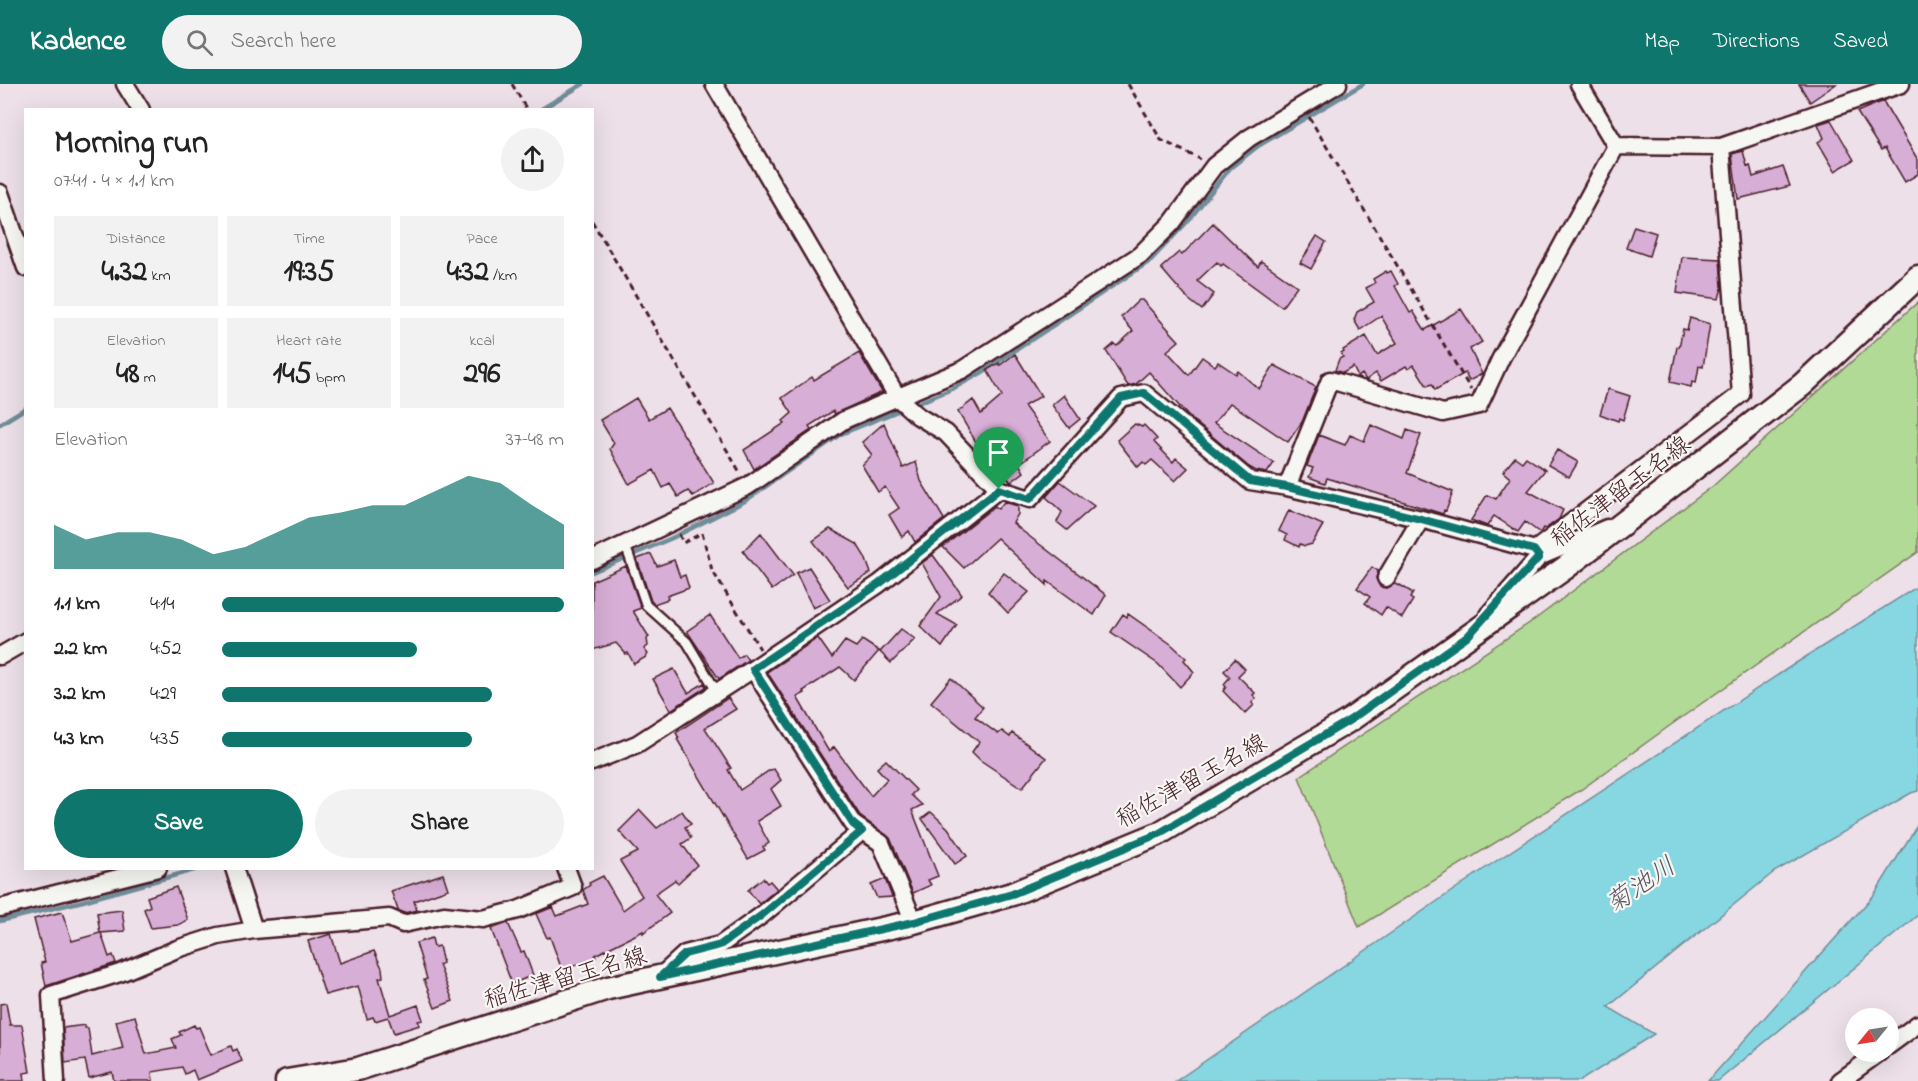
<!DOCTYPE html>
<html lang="en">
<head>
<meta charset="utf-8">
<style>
	:root { --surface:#fff; --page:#f2f2f2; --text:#222; --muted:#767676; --accent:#0f766e }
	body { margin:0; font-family:"Indie Flower","Klee One",sans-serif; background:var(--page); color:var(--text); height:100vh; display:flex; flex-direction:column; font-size:22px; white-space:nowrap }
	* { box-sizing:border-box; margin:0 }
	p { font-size:20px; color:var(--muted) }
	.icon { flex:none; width:33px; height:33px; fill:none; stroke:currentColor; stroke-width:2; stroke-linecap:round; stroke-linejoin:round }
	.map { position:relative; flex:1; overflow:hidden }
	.sheet { position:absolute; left:24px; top:24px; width:570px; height:762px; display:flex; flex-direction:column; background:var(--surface); border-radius:0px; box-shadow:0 6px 24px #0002 }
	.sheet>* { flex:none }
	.needle { width:39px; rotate:240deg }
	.buttons { position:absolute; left:1845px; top:924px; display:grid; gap:12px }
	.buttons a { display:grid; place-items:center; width:54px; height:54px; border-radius:50%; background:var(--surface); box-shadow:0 6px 24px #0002; font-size:30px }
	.pin { position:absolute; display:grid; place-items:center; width:51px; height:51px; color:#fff; margin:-62px -26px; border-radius:50% 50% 50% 0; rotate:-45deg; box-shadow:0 0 6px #0007 }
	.pin .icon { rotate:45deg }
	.round { display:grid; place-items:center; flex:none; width:63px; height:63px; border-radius:32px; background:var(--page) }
	.summary { display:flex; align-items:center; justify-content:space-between; height:102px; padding:0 30px }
	h1 { font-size:33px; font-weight:700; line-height:45px }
	.metrics { display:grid; grid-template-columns:repeat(3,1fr); gap:9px; height:102px; padding:6px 30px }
	.metrics div { display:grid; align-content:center; border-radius:0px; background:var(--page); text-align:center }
	.metrics b { font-size:30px; font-weight:700 }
	.metrics small { font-size:16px; font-weight:400 }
	.metrics p { font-size:16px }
	.chart { height:168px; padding:12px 30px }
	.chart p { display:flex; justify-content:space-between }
	.chart svg { width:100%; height:108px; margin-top:6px; fill:var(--accent); opacity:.7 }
	.cta { display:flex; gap:12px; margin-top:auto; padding:12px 30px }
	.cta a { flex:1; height:69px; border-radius:36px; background:var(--accent); color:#fff; font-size:24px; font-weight:700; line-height:69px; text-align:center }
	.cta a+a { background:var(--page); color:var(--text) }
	ul { padding:0 30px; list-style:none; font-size:20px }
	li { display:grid; grid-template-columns:96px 72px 1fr; align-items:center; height:45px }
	li i { height:15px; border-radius:8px; background:var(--accent) }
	header { display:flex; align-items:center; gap:36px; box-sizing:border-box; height:84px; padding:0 30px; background:var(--accent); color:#fff }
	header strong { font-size:28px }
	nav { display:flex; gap:33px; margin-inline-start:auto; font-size:21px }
	.search { width:420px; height:54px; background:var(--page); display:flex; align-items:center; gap:15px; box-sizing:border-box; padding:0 21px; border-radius:33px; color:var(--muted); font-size:22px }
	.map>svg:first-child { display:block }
	.green { fill:#b2da97; stroke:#7e7c61; stroke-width:1.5 }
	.water { fill:#87d7e2; stroke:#6f8d99; stroke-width:1.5 }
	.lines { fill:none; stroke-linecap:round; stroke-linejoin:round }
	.stream { stroke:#6f8d99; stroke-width:4.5 }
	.building { fill:#d7aed5; stroke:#4a1f2b; stroke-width:1.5 }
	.service-casing { stroke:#4a1f2b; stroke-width:13 }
	.minor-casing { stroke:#4a1f2b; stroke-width:21 }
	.secondary-casing { stroke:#4a1f2b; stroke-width:27 }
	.path { stroke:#4a1f2b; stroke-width:3; stroke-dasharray:6 4.5; stroke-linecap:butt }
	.service { stroke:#f6f6f2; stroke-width:8 }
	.minor { stroke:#f6f6f2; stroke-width:16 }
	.secondary { stroke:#f6f6f2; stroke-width:22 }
	.route-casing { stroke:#fff; stroke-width:12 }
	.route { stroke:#0f766e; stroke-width:8 }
	.labels { text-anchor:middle; stroke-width:4.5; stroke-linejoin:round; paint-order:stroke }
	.street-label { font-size:24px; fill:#4a1f2b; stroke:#f6f6f2 }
	.water-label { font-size:26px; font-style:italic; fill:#5c5662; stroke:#f6f6f2 }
</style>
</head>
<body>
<header>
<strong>Kadence</strong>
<div class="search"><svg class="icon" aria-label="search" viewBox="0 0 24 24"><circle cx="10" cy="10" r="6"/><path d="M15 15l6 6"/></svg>Search here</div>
<nav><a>Map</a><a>Directions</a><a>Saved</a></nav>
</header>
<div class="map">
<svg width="1918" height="997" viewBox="0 0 1918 997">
	<rect width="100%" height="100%" fill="#ede0e9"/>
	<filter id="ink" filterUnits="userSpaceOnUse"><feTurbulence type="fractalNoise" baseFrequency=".0167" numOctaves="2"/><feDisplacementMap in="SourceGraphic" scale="12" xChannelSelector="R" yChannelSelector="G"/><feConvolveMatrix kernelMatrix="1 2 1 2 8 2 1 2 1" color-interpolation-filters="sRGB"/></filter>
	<g filter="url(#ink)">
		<path class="green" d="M1918 218V468L1668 643 1582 705 1359 843 1299 693 1534 536 1713 402Z"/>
		<path class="water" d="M1918 502V707L1911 709 1774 788 1608 923 1654 950 1580 997H1176L1487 783 1796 579Z
			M1918 740V831L1718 997H1708L1874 811Z"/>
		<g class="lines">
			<path class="stream" d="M540 26 583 0
				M913 321 952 305 981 289 1150 177 1187 138 1230 84 1258 62 1363 0
				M0 340 26 324
				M592 488 672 454 745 417 841 350 905 324
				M0 837 83 817 201 784"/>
		</g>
		<path class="building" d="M1799 0H1836L1810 18Z
			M1883 17 1918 76V90L1905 98 1885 64 1881 66 1857 28Z
			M1831 36 1854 76 1835 87 1818 58 1824 54 1818 40Z
			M1743 67 1747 82 1750 81 1753 93 1783 83 1790 102 1738 115 1732 70Z
			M1213 139 1258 183 1261 177 1297 202 1282 223 1223 180 1221 182 1217 178 1197 197 1214 210 1202 226 1188 215 1172 197 1161 184 1179 168 1182 171Z
			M1634 142 1656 149 1649 172 1626 164Z
			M1317 152 1326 158 1311 185 1300 179Z
			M1682 173 1720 175 1722 203 1719 215 1677 209Z
			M1386 187 1387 189 1391 187 1398 200 1395 202 1410 229 1413 227 1425 246 1461 225 1482 258 1470 265 1482 290 1469 297 1465 289 1435 306 1432 300 1427 302 1414 281 1408 285 1406 282 1381 297 1376 289 1366 296 1362 290 1358 293 1353 283 1343 289 1335 286 1339 275 1343 273 1341 269 1344 268 1343 266 1366 252 1377 271 1397 259 1381 232 1360 246 1354 236 1357 228 1374 218 1366 204 1375 199 1373 195Z
			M1139 216H1142L1179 257 1167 267 1189 291 1202 273 1215 282 1218 278 1236 290 1238 287 1259 305 1274 281 1316 303 1302 338 1288 358 1230 319 1214 339 1274 379 1267 389 1256 387 1249 383 1188 332 1149 288 1136 300 1128 302 1106 267 1114 260 1117 262 1133 247 1121 233Z
			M1690 234 1710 240 1703 283 1699 282 1696 299 1692 298 1691 303 1670 298 1677 263H1679L1683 245 1687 246Z
			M859 269 882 308 835 330 833 327 809 342 811 346 754 385 744 366 785 339 783 337 792 329 782 314 812 293 814 296Z
			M1015 270 1041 312 1024 322 1050 357 1019 380 1024 388 1011 398 986 368 983 370 958 328 973 316 981 330 1002 312 987 286 999 279 1000 281Z
			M1608 305 1630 312 1623 336 1619 334 1618 337 1600 330Z
			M1064 311 1080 335 1069 344 1052 321Z
			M636 314 649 335 667 324 714 399 693 412 688 407 678 413 670 400 663 404 654 386 629 400 610 365 614 359 600 336Z
			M884 339 903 384 916 378 921 397 944 435 915 458 909 447 902 453 889 431 899 424 885 403 878 408 862 381 872 371 862 358Z
			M1135 340 1142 343 1144 341 1157 355 1154 358 1173 378 1176 374 1188 384 1175 397 1152 376 1146 381 1143 378 1138 383 1117 356Z
			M1371 341 1404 355 1407 346 1421 351 1407 389 1453 408 1446 427 1444 426 1443 430 1327 394 1325 399 1309 393 1313 384 1307 382 1319 351 1345 361 1350 351 1364 357Z
			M1557 366 1578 378 1569 393 1548 381Z
			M1515 373 1522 378 1526 373 1545 386 1528 407 1563 426 1559 435 1545 445 1543 444 1540 449 1525 438 1518 448 1494 432 1487 442 1471 436 1487 411 1496 415 1510 394 1503 388Z
			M1060 397 1094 422 1067 446 1057 438 1062 428 1046 413Z
			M1004 418 1018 422V430L1013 439 1021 446 1106 511 1094 531 1047 497V501L997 454 964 484 943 463 995 422 998 425Z
			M1289 426 1323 441 1312 460 1305 462 1300 460 1299 463 1285 456 1287 451 1279 447Z
			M830 445 857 460 865 473 871 489 848 503 813 457Z
			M761 449 793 491 772 506 743 467Z
			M651 470 657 482 674 476 680 493 685 491 689 504 667 512 668 515 654 520 651 517 637 475Z
			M933 471 962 511 937 530 957 541 942 563 920 542 941 513 922 479Z
			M626 482 641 524 633 527 649 553 647 555 648 562 644 565 648 570 646 573 634 580 628 569 626 570 616 559 592 566V497Z
			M809 483 830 516 813 524 796 489Z
			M1372 483 1378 487 1376 494 1380 503 1386 504 1395 500 1399 502 1400 501 1413 509 1410 514 1413 516 1402 534 1386 523 1381 531 1365 519 1370 513 1357 504Z
			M1004 489 1029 508 1008 529 988 508Z
			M1123 530 1127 533 1128 530 1171 560 1186 574 1184 576 1194 588 1180 603 1158 580 1111 548Z
			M710 531 738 574 744 570 748 576 719 595 687 547Z
			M901 545 915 555 891 579 880 568Z
			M818 554 832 574 845 557 856 563 862 556 879 567 854 596 840 583 803 607 805 609 797 613 829 668 834 663 871 712 887 695 877 684 886 676 916 706 911 711 922 721 912 726 938 792 928 796 931 801 913 809 890 754 861 733 767 588Z
			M1235 575 1245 585 1238 592 1255 609 1253 611 1256 614 1252 619 1254 621 1245 630 1223 607 1226 603 1224 600 1230 593 1224 587Z
			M674 585 688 609 704 599 706 603 671 626 653 595Z
			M951 594 983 623 975 633 998 650 1002 647 1010 653 1012 649 1046 674 1022 704 980 676 972 668 979 658 931 618Z
			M728 614 736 625 705 644 731 684 728 686 740 706 770 686 774 685 781 696 771 705 781 722 757 737 769 759 763 763 765 766 748 775 677 655 679 654 676 649Z
			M640 726 657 744 682 727 691 740 685 743 691 754 682 760 697 781 678 799 675 796 655 810 670 829 643 849V847L595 871 596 874 562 886 550 853 547 854 536 830 553 823 557 832 588 820 583 806 590 801 589 799 603 792 623 826 642 812 620 777 638 768 619 747Z
			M931 728 948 744 967 772 955 780 922 735Z
			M443 790 448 805 414 817 417 826 404 829 398 826 391 807Z
			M763 794 767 799 770 797 777 805 759 820 748 806Z
			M885 795 892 813 877 814 871 801Z
			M176 803 188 836 178 841 151 844 144 825 150 822 147 813Z
			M122 826 125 847 101 849 109 873 113 871 116 879 46 902 41 879 45 878 34 835 62 828 72 857 100 849 97 829Z
			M508 839 521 868 524 867 533 891 512 900 491 845Z
			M331 850 340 879 374 867 382 884 383 893 379 894 390 931 418 921 423 936 418 937 420 941 394 949 388 933 375 937 373 933 367 935 358 902 325 911 308 857Z
			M432 854 434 863 439 862 443 879 439 881 453 917 435 924 424 896 427 895 416 859Z
			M6 919 10 941H22L30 988 24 989 25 997H0V920Z
			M135 932 146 970 176 964 172 955 181 951 179 948 194 941 196 944 199 943 211 971 231 962 233 967 237 965 242 977 197 996 193 986 185 990 182 983 152 988 153 997H114L112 988 89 994 85 976 65 979 63 944 85 941V944H88L92 972 123 964 116 937Z"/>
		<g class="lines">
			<g class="service-casing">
				<path id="service" d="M625 460 646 521 687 558 717 608"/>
			</g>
			<g class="minor-casing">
				<path id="minor" d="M125 0 141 26
					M714 0 898 314 918 332 946 349 999 405 1030 415 1121 314 1144 309 1250 397 1287 403 1421 435 1535 466 1539 473 1607 444
					M1579 0 1616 62
					M1616 62 1721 63 1901 0
					M0 109 26 184
					M1287 403 1330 296 1443 329 1479 321 1501 274 1616 62
					M1535 466 1741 310 1721 63
					M592 476 748 402 844 336 962 286 1140 171 1172 139 1214 82 1249 54 1338 0
					M1386 494 1421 435
					M1488 531 1539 473
					M0 572 26 557
					M753 585 853 740 881 759 914 838
					M592 678 637 660 753 585 879 500 999 405
					M234 784 254 846
					M0 824 158 784
					M661 892 685 870 720 861 762 831 862 747
					M1888 962 1918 940
					M56 997 51 911 120 889 177 865 218 852 254 846 389 834 403 840 444 831 483 835 518 826 573 803 566 784
					M1840 997 1880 968"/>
			</g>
			<g class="secondary-casing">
				<path id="secondary" d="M287 997 358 985 608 904 914 838 1012 810 1158 750 1350 636 1565 484 1802 301 1918 193"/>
			</g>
			<path class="path" d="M512 0 527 26
				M1128 0 1161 56 1200 75
				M1309 33 1471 306
				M592 137 741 390
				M679 450 683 459 702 449 712 486 760 565"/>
			<use href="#service" class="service"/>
			<use href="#minor" class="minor"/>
			<use href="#secondary" class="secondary"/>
		</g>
	</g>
	<g class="lines" filter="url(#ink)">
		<g class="route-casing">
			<path id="route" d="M1144 309 1250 397 1287 403 1421 435 1534 466 1539 473 1467 553 1350 636 1158 750 1012 810 914 838 660 893 685 870 720 861 762 831 862 747 853 740 753 585 879 500 999 405 1030 415 1121 314Z"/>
		</g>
		<use href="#route" class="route"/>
	</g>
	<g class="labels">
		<g class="street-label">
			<text transform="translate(1620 407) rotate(-37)" y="8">稲佐津留玉名線</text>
			<text transform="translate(1191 696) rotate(-29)" y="8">稲佐津留玉名線</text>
			<text transform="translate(565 893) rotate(-16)" y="8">稲佐津留玉名線</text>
		</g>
		<g class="water-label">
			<text transform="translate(1640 800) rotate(-34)" y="9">菊池川</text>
		</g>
	</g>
</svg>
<div class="buttons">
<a><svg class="needle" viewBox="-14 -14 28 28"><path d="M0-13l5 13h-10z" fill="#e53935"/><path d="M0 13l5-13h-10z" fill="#767676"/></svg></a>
</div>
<div class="pin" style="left:999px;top:405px;background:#1e9e55"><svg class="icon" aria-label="arrive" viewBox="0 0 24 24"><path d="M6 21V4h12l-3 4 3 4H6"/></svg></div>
<section class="sheet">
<div class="summary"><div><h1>Morning run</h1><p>07:41 · 4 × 1.1 km</p></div><a class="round"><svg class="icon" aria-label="share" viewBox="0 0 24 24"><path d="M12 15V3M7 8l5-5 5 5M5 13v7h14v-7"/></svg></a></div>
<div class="metrics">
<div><p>Distance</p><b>4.32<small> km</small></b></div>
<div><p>Time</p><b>19:35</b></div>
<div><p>Pace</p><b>4:32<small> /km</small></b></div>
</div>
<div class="metrics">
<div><p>Elevation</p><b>48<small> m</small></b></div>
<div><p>Heart rate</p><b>145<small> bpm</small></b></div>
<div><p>kcal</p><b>296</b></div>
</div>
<div class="chart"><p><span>Elevation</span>37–48 m</p>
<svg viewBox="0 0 160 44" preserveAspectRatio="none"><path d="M0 44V26L10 32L20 29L30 29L40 32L50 38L60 35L70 29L80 23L90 21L100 18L110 18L120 12L130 6L140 9L150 18L160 26V44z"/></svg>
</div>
<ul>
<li><b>1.1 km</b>4:14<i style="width:100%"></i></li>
<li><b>2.2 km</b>4:52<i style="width:57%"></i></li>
<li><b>3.2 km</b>4:29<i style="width:79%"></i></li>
<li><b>4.3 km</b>4:35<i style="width:73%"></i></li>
</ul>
<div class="cta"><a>Save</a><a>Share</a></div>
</section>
</div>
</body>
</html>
